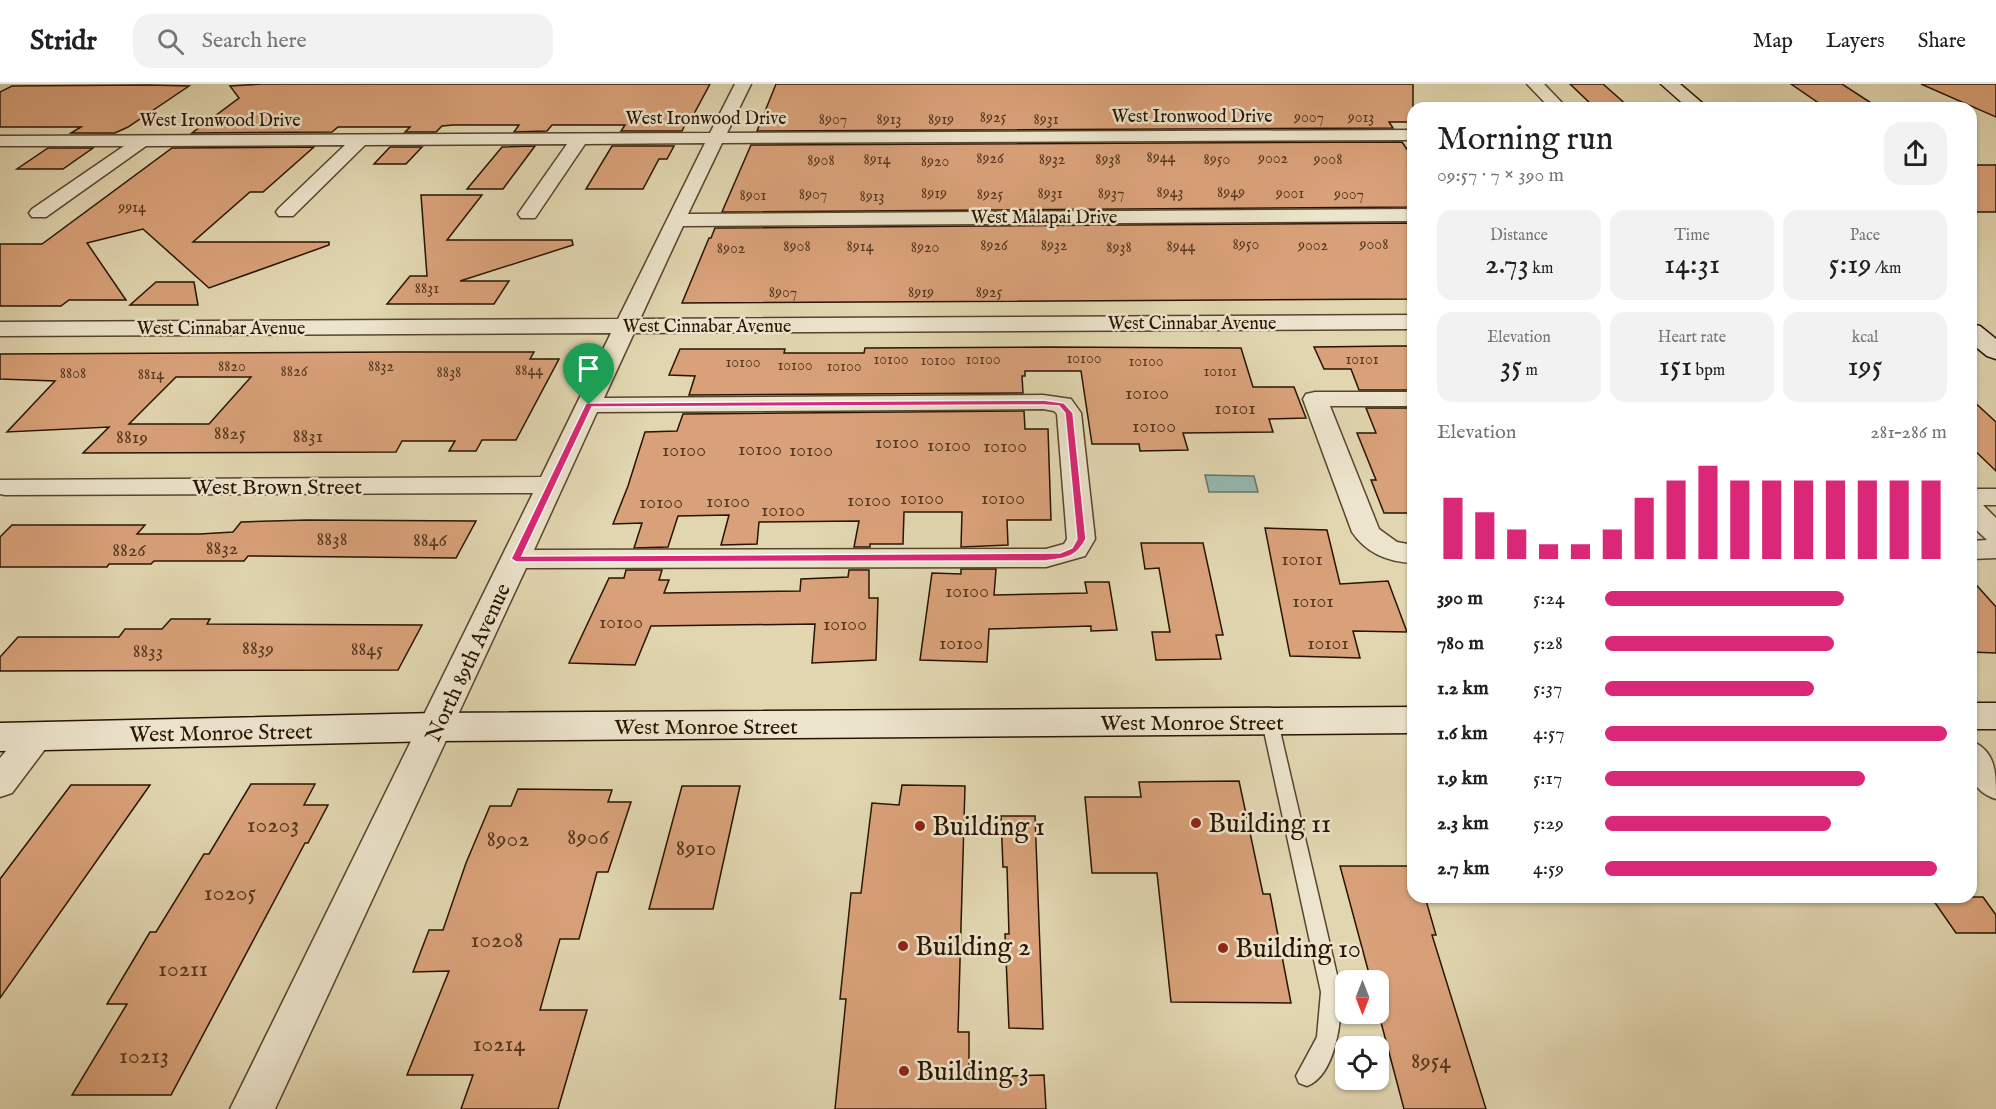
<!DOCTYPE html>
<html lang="en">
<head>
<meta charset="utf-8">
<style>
	:root { --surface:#fff; --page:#f2f2f2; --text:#202124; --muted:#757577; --line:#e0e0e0; --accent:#db2777 }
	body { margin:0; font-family:"IM FELL English",serif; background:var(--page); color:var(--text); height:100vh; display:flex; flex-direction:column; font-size:22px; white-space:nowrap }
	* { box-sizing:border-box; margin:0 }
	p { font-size:20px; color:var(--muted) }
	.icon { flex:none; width:33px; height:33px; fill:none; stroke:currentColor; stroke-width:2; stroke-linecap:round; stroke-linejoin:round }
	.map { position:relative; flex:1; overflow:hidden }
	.panel { position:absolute; left:1407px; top:18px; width:570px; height:801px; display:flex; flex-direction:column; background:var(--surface); border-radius:18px; box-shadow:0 2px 4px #0004 }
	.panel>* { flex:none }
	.needle { width:39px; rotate:180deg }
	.controls { position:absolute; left:1335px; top:886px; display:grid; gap:12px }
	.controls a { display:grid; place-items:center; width:54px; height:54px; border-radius:12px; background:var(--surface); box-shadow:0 2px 4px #0004; font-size:30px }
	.pin { position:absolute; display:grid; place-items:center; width:51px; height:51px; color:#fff; margin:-62px -26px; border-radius:50% 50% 50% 0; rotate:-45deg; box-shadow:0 0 6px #0007 }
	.pin .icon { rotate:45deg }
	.round { display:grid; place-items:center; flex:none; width:63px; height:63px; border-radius:18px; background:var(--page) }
	.headline { display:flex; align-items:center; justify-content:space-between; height:102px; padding:0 30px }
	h1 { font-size:33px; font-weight:600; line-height:45px }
	.figures { display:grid; grid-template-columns:repeat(3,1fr); gap:9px; height:102px; padding:6px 30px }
	.figures div { display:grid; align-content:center; border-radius:15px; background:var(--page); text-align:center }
	.figures b { font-size:30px; font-weight:600 }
	.figures small { font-size:16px; font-weight:400 }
	.figures p { font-size:16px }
	.chart { height:168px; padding:12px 30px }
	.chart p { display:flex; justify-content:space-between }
	.chart svg { width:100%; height:108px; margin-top:6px; stroke:var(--accent); stroke-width:6 }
	ul { padding:0 30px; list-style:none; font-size:20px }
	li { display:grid; grid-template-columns:96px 72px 1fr; align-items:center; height:45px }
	li i { height:15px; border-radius:8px; background:var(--accent) }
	header { display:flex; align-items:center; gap:36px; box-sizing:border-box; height:84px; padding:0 30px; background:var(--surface); border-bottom:2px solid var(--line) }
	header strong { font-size:28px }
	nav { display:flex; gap:33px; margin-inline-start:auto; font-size:21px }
	.search { width:420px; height:54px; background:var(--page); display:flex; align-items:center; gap:15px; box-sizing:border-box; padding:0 21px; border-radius:18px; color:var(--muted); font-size:22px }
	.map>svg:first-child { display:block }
	.water { fill:#95b8b1; stroke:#69766b; stroke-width:1.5 }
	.building { fill:#d9a179; stroke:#281401; stroke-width:1.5; fill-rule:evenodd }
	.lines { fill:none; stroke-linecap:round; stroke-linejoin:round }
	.lane-casing { stroke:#56442d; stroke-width:3 }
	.street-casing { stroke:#56442d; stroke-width:3 }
	.secondary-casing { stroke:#281401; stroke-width:3 }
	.lane { fill:#ece4cc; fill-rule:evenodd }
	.street { fill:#ece4cc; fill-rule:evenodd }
	.secondary { fill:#ece4cc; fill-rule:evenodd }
	.route { fill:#db2777; stroke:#fff; stroke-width:1.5; fill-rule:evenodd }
	.poi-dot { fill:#8f2418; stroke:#ece4cc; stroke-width:2 }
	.labels { text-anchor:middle; stroke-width:5; stroke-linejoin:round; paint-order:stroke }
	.far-number-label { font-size:16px; fill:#54371f }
	.far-street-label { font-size:18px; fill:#281401; stroke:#ece4cc }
	.number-label { font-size:20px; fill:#54371f }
	.street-label { font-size:22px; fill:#281401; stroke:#ece4cc }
	.near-number-label { font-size:24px; fill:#54371f }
	.near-poi-label { font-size:27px; fill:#281401; stroke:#ece4cc; text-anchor:start }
</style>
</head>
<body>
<header>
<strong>Stridr</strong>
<div class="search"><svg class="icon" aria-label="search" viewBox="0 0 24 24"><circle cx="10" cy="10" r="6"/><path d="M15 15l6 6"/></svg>Search here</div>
<nav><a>Map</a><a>Layers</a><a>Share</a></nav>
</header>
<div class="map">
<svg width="1996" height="1025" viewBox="0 0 1996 1025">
	<rect width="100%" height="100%" fill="#e1d6b0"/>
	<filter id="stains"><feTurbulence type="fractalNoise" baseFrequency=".00333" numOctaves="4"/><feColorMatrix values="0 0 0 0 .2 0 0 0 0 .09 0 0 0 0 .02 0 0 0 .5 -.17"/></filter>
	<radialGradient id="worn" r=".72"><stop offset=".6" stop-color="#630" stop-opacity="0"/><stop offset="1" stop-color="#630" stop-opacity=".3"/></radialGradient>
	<path class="water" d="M1205 391 1254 392 1258 408H1209Z"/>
	<path class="building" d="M262 0H710L688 41H685L682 47H621L625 41H552L547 47 514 48 519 41H453L442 42 436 48H405L410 43H338L332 48 192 49 239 14 230 2Z
		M776 0H1413V38H1389L1393 44 757 47Z
		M1570 0H1603L1629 23H1594Z
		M1791 0H1842L1879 24H1826Z
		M1921 0H1996V33Z
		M12 2 148 1 189 2 128 43 115 49H71L81 43H0V8Z
		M1402 58 1413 74V123L722 128 751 61Z
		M535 62 503 105H467L502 63Z
		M612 62H674L667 75H659L643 105H586Z
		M314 63 263 108H250L193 158H329V161L209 204 143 145 87 159 126 216H69L61 222H0V160H42L172 64Z
		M390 63H422L406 80H374Z
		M48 64H93L63 85H17Z
		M1971 81H1996V128H1971Z
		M421 111H482L447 156H572L573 161 460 197H509L494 220H387L410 192H427Z
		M1413 139V215L682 219 709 154H711L715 144Z
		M156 198H194L198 221H130Z
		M1395 262H1413V306H1359L1351 285H1324L1314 263Z
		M1047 263 1241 264 1253 303H1294L1306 334 1269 335 1273 348 1183 349 1188 366 1140 367 1139 360H1092L1081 287H1025V292H1022L1023 309 689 311 695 292 669 291 680 265H785L784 269H864L865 264Z
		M400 268H534L530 275H559L516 356H482L476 367H449L455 357H402L396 368 83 369 109 343 7 348 55 297 0 295V270ZM176 293H251L209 340H129Z
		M1971 315 1996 338V387L1971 363Z
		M1366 324H1413V429H1384L1371 396H1376L1357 349H1376Z
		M1024 327 1025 345H1048L1051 436H1007L1008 461 961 463 962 428H904L903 460H870V463H854L859 437 759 438 757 460 721 461 729 431 678 432 668 463 634 464 642 439 613 440 628 402 645 348 677 347 683 330Z
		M308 436 476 437 456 474 248 472 244 477H154L151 480H109L107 483H0V453L12 441H145L137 450H200L233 448 241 438Z
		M1265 444 1327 446 1340 500 1388 497 1407 548 1353 547 1360 574 1290 572Z
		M1141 459H1203L1223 551H1216L1221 575 1156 576 1152 548H1170L1159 484 1145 485Z
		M961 485H996L994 511 1087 509 1085 498H1109L1117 546 1091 547V542L989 545 987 578 920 576 932 489 961 490Z
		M626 486H662L659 496H669L664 509 800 507 801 495 848 493 849 486H869V514H878L876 576 812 579 815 540 651 542 635 581 569 579 609 494H624Z
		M1971 495 1996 523V569L1971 568Z
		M171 535H210L207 540 422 541 398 586 0 587V573L18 553H119L125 545H162Z
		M1239 697 1263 810H1270L1291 919 1171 918 1157 789H1092L1085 713H1141L1139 698Z
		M251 700H315L304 721H328L308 759H305L171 1011H72L127 920H107L150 848H156L204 770H209Z
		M71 701H150L0 914V795Z
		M902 701 965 702 958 948H969V993L1044 991 1046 1025H835L846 915H840L851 809H861L872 719 899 721Z
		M682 702H740L713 825H649Z
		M518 705 612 706 608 718H631L608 788H597L579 855H560L540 926H587L558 1025H461L473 991H407L449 887 413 888 429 846H443L466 779 490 722H511Z
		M1001 732H1035L1043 945 1009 944 1005 850H1009L1007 783H1003Z
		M1340 782H1413V813H1425L1436 851H1432L1486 1025H1404L1378 927V897H1371Z
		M1931 813H1983L1996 831V849H1956Z"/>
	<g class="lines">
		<g class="lane-casing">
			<path id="lane" d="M1270 632 1276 634 1278 638 1341 908C1342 935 1336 991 1307 1002L1299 999 1296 992 1317 953 1321 908 1262 638 1264 634Z"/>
		</g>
		<g class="street-casing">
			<path id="street" d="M735 0H751L727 49 1413 46V56L722 59 688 130 1413 125V137L683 142 640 235 1413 231V245L634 249 604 314 1043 311 1071 315 1081 329 1095 455 1085 472 1046 483 526 484 275 1025H230L533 409 5 411 0 410V396L541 393 611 249 0 252V238L618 235 705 59 585 60 535 134H521L518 130 567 60 365 61 293 132H279L276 128 279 124 345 61 146 62 46 133H32L29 129 32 125 124 62H0V52L710 49ZM1043 325 1054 327 1057 330 1067 455 1064 460 1046 465 534 466 597 328Z
				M1527 0H1544L1567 24H1550Z
				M1315 308H1413V322H1330L1379 445 1397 458 1413 461V479C1388 478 1366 469 1352 448L1303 315 1306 310Z
				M1971 405H1996V421H1983L1996 434V474L1971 475V457L1987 456 1971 441Z
				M38 639 50 643 55 652 12 709 0 713V674L26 643Z
				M1971 657C1996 667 1996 688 1996 715 1966 705 1971 684 1971 657Z"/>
		</g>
		<g class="secondary-casing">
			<path id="secondary" d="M1661 0H1680L1708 24H1688Z
				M1971 240 1980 242 1996 255V275L1987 272 1971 259Z
				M1971 619H1996V645H1971Z
				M1413 623V649L436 657 0 667V639L436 629Z"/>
		</g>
		<use href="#lane" class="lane"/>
		<use href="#street" class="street"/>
		<use href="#secondary" class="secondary"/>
	</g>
	<path class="route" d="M1043 316 1064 319 1073 329 1086 455C1076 474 1066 474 1046 477L516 478 511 475 586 319ZM1043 321 1059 322 1065 329 1077 455 1072 464 1060 469 522 472 592 323Z"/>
	<g class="poi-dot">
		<circle cx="1196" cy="739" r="6"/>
		<circle cx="920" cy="742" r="6"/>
		<circle cx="903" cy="862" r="6"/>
		<circle cx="1223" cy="864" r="6"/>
		<circle cx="904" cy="987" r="6"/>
	</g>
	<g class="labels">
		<g class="far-number-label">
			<text x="993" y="38">8925</text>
			<text x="1309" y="38">9007</text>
			<text x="1361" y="38">9013</text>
			<text x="833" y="40">8907</text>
			<text x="889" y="40">8913</text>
			<text x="941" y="40">8919</text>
			<text x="1046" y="40">8931</text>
			<text x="1161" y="78">8944</text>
			<text x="990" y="79">8926</text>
			<text x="1273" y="79">9002</text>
			<text x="877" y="80">8914</text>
			<text x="1052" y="80">8932</text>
			<text x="1108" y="80">8938</text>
			<text x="1217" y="80">8950</text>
			<text x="1328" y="80">9008</text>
			<text x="821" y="81">8908</text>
			<text x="935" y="82">8920</text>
			<text x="1170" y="113">8943</text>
			<text x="1231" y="113">8949</text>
			<text x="934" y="114">8919</text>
			<text x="1050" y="114">8931</text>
			<text x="1111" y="114">8937</text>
			<text x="1290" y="114">9001</text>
			<text x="813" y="115">8907</text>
			<text x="990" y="115">8925</text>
			<text x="1349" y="115">9007</text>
			<text x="753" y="116">8901</text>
			<text x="872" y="117">8913</text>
			<text x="132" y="128">9914</text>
			<text x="1246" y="165">8950</text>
			<text x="1374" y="165">9008</text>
			<text x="994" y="166">8926</text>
			<text x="1054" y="166">8932</text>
			<text x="1313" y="166">9002</text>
			<text x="797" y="167">8908</text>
			<text x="860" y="167">8914</text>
			<text x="1181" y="167">8944</text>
			<text x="925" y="168">8920</text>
			<text x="1119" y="168">8938</text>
			<text x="731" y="169">8902</text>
			<text x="427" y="209">8831</text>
			<text x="783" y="213">8907</text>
			<text x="921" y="213">8919</text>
			<text x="989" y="213">8925</text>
			<text x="1084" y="279">10100</text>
			<text x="891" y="280">10100</text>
			<text x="983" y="280">10100</text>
			<text x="1362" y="280">10101</text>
			<text x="938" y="281">10100</text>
			<text x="1146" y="282">10100</text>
			<text x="743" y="283">10100</text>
			<text x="795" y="286">10100</text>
			<text x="232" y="287">8820</text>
			<text x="381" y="287">8832</text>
			<text x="844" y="287">10100</text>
			<text x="529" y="291">8844</text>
			<text x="294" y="292">8826</text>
			<text x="1220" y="292">10101</text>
			<text x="449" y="293">8838</text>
			<text x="73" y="294">8808</text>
			<text x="151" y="295">8814</text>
		</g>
		<g class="far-street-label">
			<text x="1192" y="38">West Ironwood Drive</text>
			<text x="706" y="40">West Ironwood Drive</text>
			<text x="220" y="42">West Ironwood Drive</text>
			<text x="1044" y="139">West Malapai Drive</text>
			<text x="1192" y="245">West Cinnabar Avenue</text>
			<text x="707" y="248">West Cinnabar Avenue</text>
			<text x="221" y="250">West Cinnabar Avenue</text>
		</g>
		<g class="number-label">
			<text x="1147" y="315">10100</text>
			<text x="1235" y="330">10101</text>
			<text x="1154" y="348">10100</text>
			<text x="230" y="355">8825</text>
			<text x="308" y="358">8831</text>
			<text x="132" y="359">8819</text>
			<text x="897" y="364">10100</text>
			<text x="949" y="367">10100</text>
			<text x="1005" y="368">10100</text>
			<text x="760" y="371">10100</text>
			<text x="684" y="372">10100</text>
			<text x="811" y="372">10100</text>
			<text x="922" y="420">10100</text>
			<text x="1003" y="420">10100</text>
			<text x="869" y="422">10100</text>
			<text x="728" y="423">10100</text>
			<text x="661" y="424">10100</text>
			<text x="783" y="432">10100</text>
			<text x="332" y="461">8838</text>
			<text x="430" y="462">8846</text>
			<text x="222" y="470">8832</text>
			<text x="129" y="472">8826</text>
			<text x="1302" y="481">10101</text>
			<text x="967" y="513">10100</text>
			<text x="1313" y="523">10101</text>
			<text x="621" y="544">10100</text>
			<text x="845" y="546">10100</text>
			<text x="961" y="565">10100</text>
			<text x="1328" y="565">10101</text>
			<text x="258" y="570">8839</text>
			<text x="367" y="571">8845</text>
			<text x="148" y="573">8833</text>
		</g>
		<g class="street-label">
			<text x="277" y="410">West Brown Street</text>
			<text transform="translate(467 578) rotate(-65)" y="8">North 89th Avenue</text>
			<text x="1192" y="646">West Monroe Street</text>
			<text x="706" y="650">West Monroe Street</text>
			<text transform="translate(221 648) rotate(-1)" y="8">West Monroe Street</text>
		</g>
		<g class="near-number-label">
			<text x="273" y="748">10203</text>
			<text x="588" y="760">8906</text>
			<text x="508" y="762">8902</text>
			<text x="696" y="771">8910</text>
			<text x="230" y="816">10205</text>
			<text x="497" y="863">10208</text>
			<text x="183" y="892">10211</text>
			<text x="499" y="967">10214</text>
			<text x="144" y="979">10213</text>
			<text x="1431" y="984">8954</text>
		</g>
		<g class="near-poi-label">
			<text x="1208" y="748">Building 11</text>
			<text x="932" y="751">Building 1</text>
			<text x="915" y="871">Building 2</text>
			<text x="1235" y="873">Building 10</text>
			<text x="916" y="996">Building 3</text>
		</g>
	</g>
	<rect width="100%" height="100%" filter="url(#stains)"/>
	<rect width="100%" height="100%" fill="url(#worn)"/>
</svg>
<div class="controls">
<a><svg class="needle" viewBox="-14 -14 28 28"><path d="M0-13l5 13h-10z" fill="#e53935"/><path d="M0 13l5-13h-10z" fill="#757577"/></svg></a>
<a><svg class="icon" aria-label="locate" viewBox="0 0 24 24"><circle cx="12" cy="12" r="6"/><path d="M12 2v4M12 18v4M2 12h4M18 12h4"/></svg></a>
</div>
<div class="pin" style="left:589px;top:321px;background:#1e9e55"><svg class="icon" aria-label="arrive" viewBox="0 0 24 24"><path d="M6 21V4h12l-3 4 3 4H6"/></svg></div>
<section class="panel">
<div class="headline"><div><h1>Morning run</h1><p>09:57 · 7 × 390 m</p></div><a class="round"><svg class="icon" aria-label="share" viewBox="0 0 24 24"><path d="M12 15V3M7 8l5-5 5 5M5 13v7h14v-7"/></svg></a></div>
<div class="figures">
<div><p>Distance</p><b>2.73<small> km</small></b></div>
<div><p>Time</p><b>14:31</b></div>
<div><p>Pace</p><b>5:19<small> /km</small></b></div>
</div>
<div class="figures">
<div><p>Elevation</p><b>35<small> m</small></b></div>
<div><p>Heart rate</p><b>151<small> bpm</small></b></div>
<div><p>kcal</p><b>195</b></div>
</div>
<div class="chart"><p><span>Elevation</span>281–286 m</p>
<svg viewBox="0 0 160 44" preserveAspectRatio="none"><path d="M5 44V19M15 44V25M25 44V32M35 44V38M45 44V38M55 44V32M65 44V19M75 44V12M85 44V6M95 44V12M105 44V12M115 44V12M125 44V12M135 44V12M145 44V12M155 44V12"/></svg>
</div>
<ul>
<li><b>390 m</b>5:24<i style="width:70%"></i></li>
<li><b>780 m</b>5:28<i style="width:67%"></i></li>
<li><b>1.2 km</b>5:37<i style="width:61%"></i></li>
<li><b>1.6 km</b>4:57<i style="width:100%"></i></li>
<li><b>1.9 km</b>5:17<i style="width:76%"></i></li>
<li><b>2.3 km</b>5:29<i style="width:66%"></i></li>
<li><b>2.7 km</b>4:59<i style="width:97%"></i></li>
</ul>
</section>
</div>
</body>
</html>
